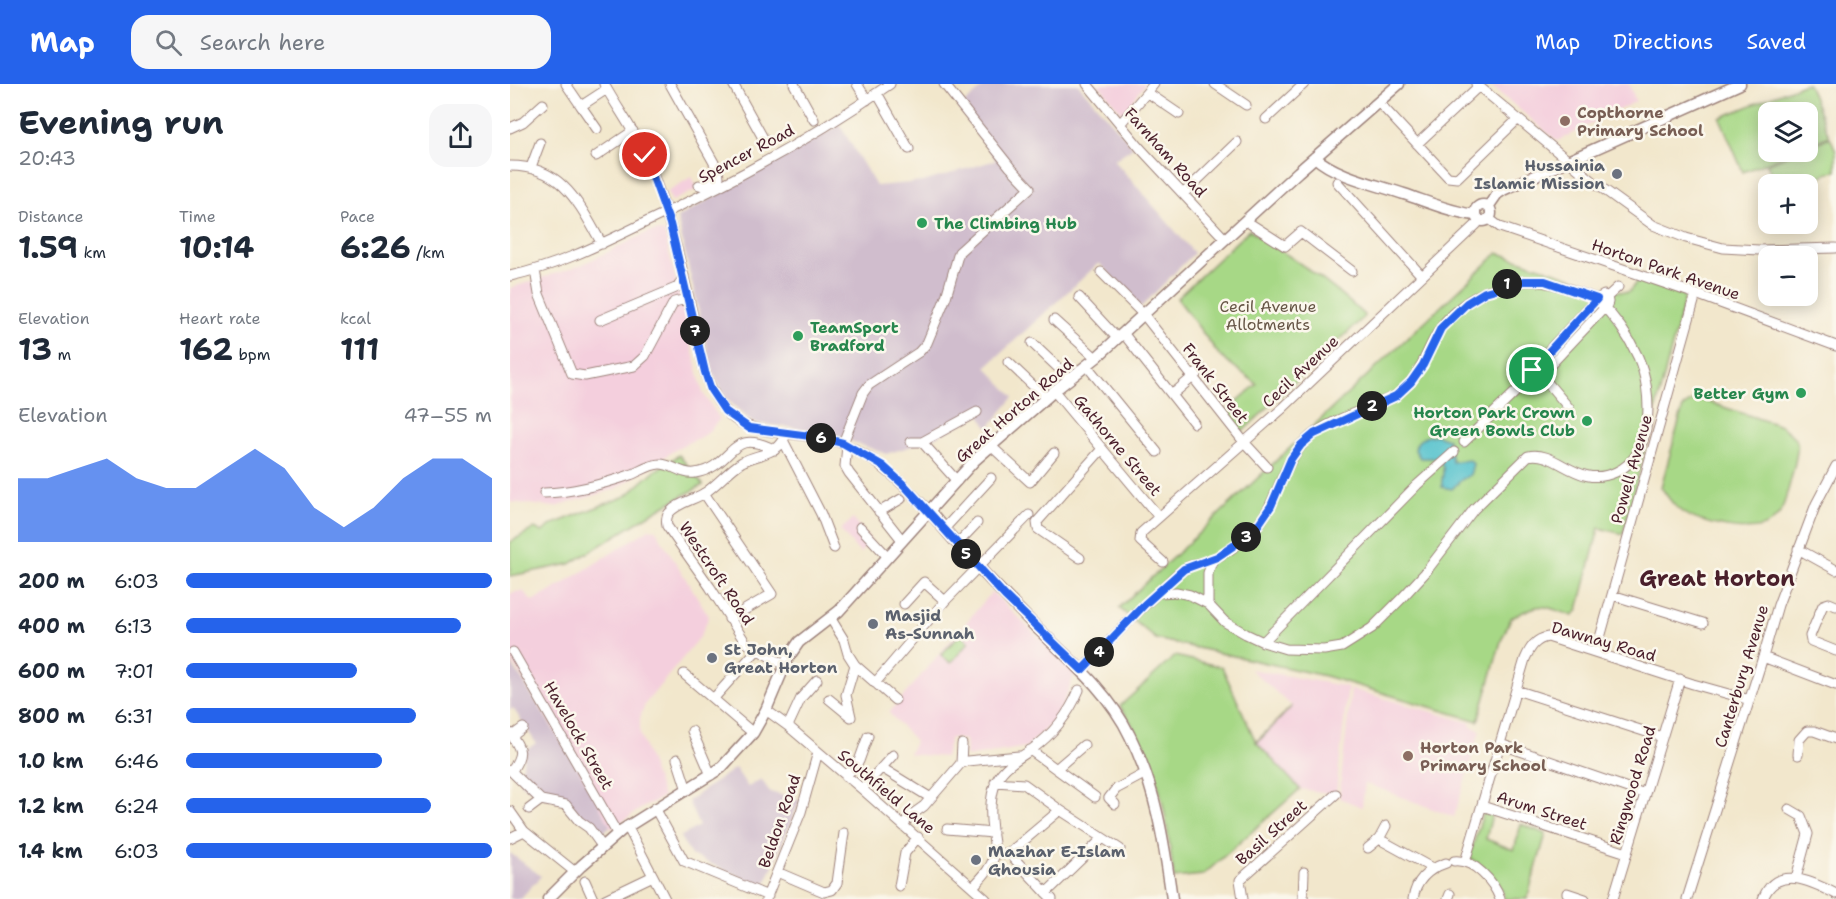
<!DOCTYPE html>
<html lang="en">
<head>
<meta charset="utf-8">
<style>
	:root { --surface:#fff; --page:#f6f6f7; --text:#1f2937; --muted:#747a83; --accent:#2563eb }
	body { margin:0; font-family:"Shantell Sans",sans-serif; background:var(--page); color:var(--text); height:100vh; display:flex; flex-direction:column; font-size:22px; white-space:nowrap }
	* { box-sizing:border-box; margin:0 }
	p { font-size:20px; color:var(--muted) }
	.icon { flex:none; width:33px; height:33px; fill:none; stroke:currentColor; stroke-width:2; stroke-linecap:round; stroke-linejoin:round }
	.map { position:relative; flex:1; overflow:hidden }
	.drawer { display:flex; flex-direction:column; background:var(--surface); width:510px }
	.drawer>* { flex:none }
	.fabs { position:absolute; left:1248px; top:18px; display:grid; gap:12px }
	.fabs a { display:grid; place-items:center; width:60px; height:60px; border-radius:12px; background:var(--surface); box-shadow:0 3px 15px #0003; font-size:30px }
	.pin { position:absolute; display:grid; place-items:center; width:51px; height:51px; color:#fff; margin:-26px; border:3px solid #fff; border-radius:50%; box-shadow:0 2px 6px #0007 }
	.km { position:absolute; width:30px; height:30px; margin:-15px; border-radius:50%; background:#222; color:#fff; font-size:16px; line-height:30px; text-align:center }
	.round { display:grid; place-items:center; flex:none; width:63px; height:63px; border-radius:18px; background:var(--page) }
	.headline { display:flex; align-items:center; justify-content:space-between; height:102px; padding:0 18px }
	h1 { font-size:33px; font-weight:700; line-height:45px }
	.metrics { display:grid; grid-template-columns:repeat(3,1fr); gap:9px; height:102px; padding:6px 18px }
	.metrics div { display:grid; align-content:center }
	.metrics b { font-size:30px; font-weight:700 }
	.metrics small { font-size:16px; font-weight:400 }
	.metrics p { font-size:16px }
	.chart { height:168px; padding:12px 18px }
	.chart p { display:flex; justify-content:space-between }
	.chart svg { width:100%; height:108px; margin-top:6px; fill:var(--accent); opacity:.7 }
	ul { padding:0 18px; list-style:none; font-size:20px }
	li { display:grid; grid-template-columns:96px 72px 1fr; align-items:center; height:45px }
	li i { height:15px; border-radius:8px; background:var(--accent) }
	header { display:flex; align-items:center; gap:36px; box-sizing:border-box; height:84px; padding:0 30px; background:var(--accent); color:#fff }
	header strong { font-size:28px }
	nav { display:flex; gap:33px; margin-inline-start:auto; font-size:21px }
	.search { width:420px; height:54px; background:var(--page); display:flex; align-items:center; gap:15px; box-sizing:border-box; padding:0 21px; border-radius:18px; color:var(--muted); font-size:22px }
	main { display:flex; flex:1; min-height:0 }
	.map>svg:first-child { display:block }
	.built { fill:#f4cfdd }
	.industrial { fill:#d0bdcd }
	.green { fill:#a7d886; stroke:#787c58; stroke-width:1.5 }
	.water { fill:#55c2cd; stroke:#50707c; stroke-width:1.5 }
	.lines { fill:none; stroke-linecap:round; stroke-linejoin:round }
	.minor-casing { stroke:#9e837c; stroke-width:11 }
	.major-casing { stroke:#9e837c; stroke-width:13 }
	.minor { stroke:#fff; stroke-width:9 }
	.major { stroke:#fff; stroke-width:10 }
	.route-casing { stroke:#fff; stroke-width:12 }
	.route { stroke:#2563eb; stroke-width:8 }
	.education-dot { fill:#8d6e63; stroke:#fbf7ec; stroke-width:2 }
	.worship-dot { fill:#6b7280; stroke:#fbf7ec; stroke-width:2 }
	.leisure-dot { fill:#2e9e5b; stroke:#fbf7ec; stroke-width:2 }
	.labels { text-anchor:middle; stroke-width:5; stroke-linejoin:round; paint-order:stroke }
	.education-label { font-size:16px; font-weight:bold; fill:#785e54; stroke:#fbf7ec; text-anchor:start }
	.street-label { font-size:16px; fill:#4a1f2b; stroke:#fbf7ec }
	.worship-label { font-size:16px; font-weight:bold; fill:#5b616d; stroke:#fbf7ec; text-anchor:start }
	.leisure-label { font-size:16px; font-weight:bold; fill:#27864d; stroke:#fbf7ec; text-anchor:start }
	.park-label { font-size:16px; fill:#665646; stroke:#fbf7ec }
	.district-label { font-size:22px; font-weight:bold; fill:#4a1f2b; stroke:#fbf7ec }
</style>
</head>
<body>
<header>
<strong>Map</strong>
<div class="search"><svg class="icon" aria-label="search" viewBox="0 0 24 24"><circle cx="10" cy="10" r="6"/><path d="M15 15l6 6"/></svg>Search here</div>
<nav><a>Map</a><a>Directions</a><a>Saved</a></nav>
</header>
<main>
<section class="drawer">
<div class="headline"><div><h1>Evening run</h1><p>20:43</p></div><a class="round"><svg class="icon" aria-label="share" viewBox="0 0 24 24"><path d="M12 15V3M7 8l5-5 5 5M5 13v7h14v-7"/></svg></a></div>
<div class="metrics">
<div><p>Distance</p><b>1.59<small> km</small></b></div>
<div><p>Time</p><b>10:14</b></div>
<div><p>Pace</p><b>6:26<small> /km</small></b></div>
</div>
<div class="metrics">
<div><p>Elevation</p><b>13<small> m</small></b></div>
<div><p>Heart rate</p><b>162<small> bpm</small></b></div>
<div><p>kcal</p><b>111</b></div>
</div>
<div class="chart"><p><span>Elevation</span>47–55 m</p>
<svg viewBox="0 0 160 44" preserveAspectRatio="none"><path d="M0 44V18L10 18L20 14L30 10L40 18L50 22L60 22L70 14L80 6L90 14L100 30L110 38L120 30L130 18L140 10L150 10L160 18V44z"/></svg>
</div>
<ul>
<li><b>200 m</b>6:03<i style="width:100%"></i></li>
<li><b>400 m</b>6:13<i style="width:90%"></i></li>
<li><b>600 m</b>7:01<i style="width:56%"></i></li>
<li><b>800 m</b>6:31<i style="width:75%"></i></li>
<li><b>1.0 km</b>6:46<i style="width:64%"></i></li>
<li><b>1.2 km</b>6:24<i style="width:80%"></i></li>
<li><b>1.4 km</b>6:03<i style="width:100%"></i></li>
</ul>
</section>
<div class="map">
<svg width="1326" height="815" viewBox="0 0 1326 815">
	<rect width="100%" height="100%" fill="#fbf7ec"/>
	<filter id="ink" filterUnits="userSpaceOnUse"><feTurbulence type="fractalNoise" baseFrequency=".0167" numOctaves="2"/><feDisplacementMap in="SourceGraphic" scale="12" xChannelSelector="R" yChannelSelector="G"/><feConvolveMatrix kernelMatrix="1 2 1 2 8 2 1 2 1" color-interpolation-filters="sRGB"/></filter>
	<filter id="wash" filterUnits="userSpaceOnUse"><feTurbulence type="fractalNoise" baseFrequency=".008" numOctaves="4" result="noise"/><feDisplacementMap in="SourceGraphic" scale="24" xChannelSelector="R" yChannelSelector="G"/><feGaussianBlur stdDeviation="1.35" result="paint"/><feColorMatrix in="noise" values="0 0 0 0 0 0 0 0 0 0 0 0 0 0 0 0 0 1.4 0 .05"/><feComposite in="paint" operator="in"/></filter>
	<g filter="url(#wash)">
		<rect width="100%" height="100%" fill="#f2e7cc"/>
		<path class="built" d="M588 0H635L613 30Z
			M979 0H1119L1126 17 1047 57Z
			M181 93 188 105 162 117 157 108Z
			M148 147 154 148 193 309 210 335 195 351 171 362 106 405 45 423 0 418V204L69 182 139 148Z
			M343 435 361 457 350 469 330 446Z
			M139 445H145L199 532 190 553 135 620 130 634V650L153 713 132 724 101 745 64 677 0 574V510L4 508 13 507 22 517 45 505Z
			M482 508 565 589 548 633 517 663 456 673 455 656 440 654 435 673 399 670 405 657 379 629Z
			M740 585 838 603 826 710 790 705 747 659 782 622Z
			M841 605 961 639 960 642 970 646 944 733 855 699 852 723 829 714Z"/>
		<path class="industrial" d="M477 0H568L623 63 604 76 684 169 631 223 589 179 476 283 504 313 478 344 470 331 415 358 376 370 314 347 243 339 216 314 203 289 167 134 330 41 366 102 413 98 486 76 449 24Z
			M0 577 66 681 100 742 90 752 57 717 34 714 10 700 15 667 26 659 3 624 0 626Z
			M225 684 238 703 251 695 260 708 290 716 254 803 181 771 170 753 189 742 178 717Z
			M0 769 31 792 10 815H0Z"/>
		<path class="green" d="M1293 0H1298L1319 52 1298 61V28H1258V68H1283L1233 88 1210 34Z
			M1320 53 1326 67V86L1292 100H1266L1257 80 1286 68H1298V63Z
			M739 146C781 173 820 198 855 232L732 348 716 327 747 300 710 272 667 214Z
			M988 169 1103 207 1119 208 1128 196 1175 212 1113 450 1089 444 1068 526 1063 532C1030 521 1033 517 1001 534L991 557 968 637 815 592 646 555 609 524Z
			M1186 314 1271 342C1276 346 1284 351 1287 358 1290 366 1275 420 1270 429 1268 432 1263 437 1260 439 1242 452 1189 440 1172 428 1162 421 1157 412 1151 403L1173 323Z
			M169 371 193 401 152 423 60 480 0 492V458L25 444 32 448 43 440 116 412 143 388Z
			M450 550 459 558 441 579 431 571Z
			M665 572 712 583 746 658 782 622 747 659 790 705 693 791 664 794C659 759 656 722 644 688 636 665 624 642 610 622Z
			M974 727 982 731 976 755 1004 766 1011 740 1036 750 1017 815H994C992 798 976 784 961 775L960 770Z"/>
		<path class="water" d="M927 351 938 355 942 378 960 376 963 380 960 391 951 396 942 405 932 403C930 391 939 386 927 374H910L905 366C906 354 916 352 927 351Z"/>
	</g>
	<g filter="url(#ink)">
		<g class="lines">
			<g class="minor-casing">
				<path id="minor" d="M56 0 71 22 97 5
					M94 0C107 24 124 46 135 71 165 140 179 215 195 288 215 348 242 345 298 352 309 353 323 355 334 360 369 375 394 401 420 428
					M160 0 208 86 209 93 193 102 189 101
					M223 0 253 54
					M284 0 304 36
					M347 0 357 16
					M577 0 630 64 715 155
					M705 0 736 21
					M966 0 1085 99 1143 141 1176 154 1213 164 1249 166 1326 164
					M367 9 399 65
					M638 9 669 30
					M71 22 87 45
					M874 24 938 93 947 94 1008 35
					M756 35 794 0
					M610 40 644 0
					M0 44 13 38 33 20
					M907 60 969 2
					M86 72 123 47
					M0 82C53 82 69 120 92 160
					M21 83 30 59
					M827 98 911 191
					M673 110 727 58
					M978 134 990 143 1186 210 1326 262
					M736 137 775 162 791 148 842 187
					M25 186 29 210 62 290 75 292 124 282 135 272 164 218 177 215
					M591 188 634 231 734 358 757 383
					M0 192C56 180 104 153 155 129 233 92 310 49 380 0
					M569 213 607 254
					M1097 213 1108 203
					M90 236 168 203 174 192
					M544 236 586 274
					M613 249 684 339
					M522 259 560 295
					M498 278 536 314
					M577 282 647 368
					M1024 282 1087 215 1094 211 1097 213 1098 218 1097 221 1031 291 1059 324
					M544 307 649 433
					M663 310 692 285
					M274 358 311 430 324 464
					M401 358H412L447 397
					M412 358 467 328
					M954 358 1023 291
					M333 359 353 309 359 301 409 268 417 259 436 213 449 168 520 104 500 83 434 0
					M337 362 335 382 339 389 392 456
					M481 362 520 398 544 369
					M34 409C64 408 91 401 120 391 129 388 140 380 150 380 162 380 172 391 185 389 225 383 218 341 265 366
					M194 409 262 510 219 535
					M369 428 391 415
					M350 443 378 473
					M434 445 481 394
					M447 460 467 439
					M1288 465 1326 486
					M570 474 528 445 527 438 592 365
					M653 478 630 457 631 449 773 324 967 140
					M1102 511 1193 539
					M394 520 414 498 435 517
					M698 520V489L703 475
					M1326 522 1319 519 1313 521 1300 552 1301 557 1326 567
					M321 535 334 556 338 570 345 581 336 611 341 633
					M753 558 907 401 944 368
					M3 568 107 749
					M1086 568 1186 210
					M1253 573 1326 601
					M274 581 235 558 200 503 157 442C156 437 156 433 159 429 168 418 185 416 196 408 208 400 219 386 232 378 249 369 271 371 276 349
					M345 581 385 616
					M572 586C598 559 623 531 651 506 658 499 665 491 673 486 681 480 692 479 701 476 713 471 728 461 738 452 767 424 767 392 790 363 807 341 841 331 866 320 873 317 882 315 888 310 914 289 914 269 930 245 944 223 970 208 994 201 1022 193 1045 199 1070 209 1076 211 1084 213 1088 217 1104 232 1119 253 1128 273 1143 307 1145 370 1106 388 1067 406 1047 365 1018 372L964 425 915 489 891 515 862 544 832 563 814 566 776 565 753 558 736 550 715 538 698 520 680 511 666 508 648 509
					M174 590 243 649
					M365 599 435 517 519 431
					M1006 606 1152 653
					M204 614 247 566
					M319 615 341 633
					M256 626 278 642 352 705 476 815
					M278 642 291 614 307 596
					M182 647 201 691
					M0 649C12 667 13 668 2 687
					M2 652 13 644
					M990 660 1135 710
					M520 666 585 713
					M1288 671 1289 656 1297 647H1304L1326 655
					M167 675 177 706
					M451 679 452 660
					M372 684 421 714
					M546 685 574 661
					M0 686 31 716
					M336 692 349 677 358 652
					M485 698 514 700 550 726 610 765
					M352 705 383 671
					M605 720 599 714 606 705 636 689
					M972 722 1117 769
					M145 724 174 777 258 812
					M19 725 31 716 56 721 69 737 79 744 92 762
					M1279 725 1291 732 1298 750 1286 794
					M0 727 14 747 65 788
					M393 741 400 732 414 722 451 679 457 677 509 672
					M117 742 155 815
					M876 742 869 755 922 784
					M437 745 483 749
					M0 754 14 747
					M858 764 869 755
					M499 769 542 815
					M485 770 499 769 550 726
					M944 777C964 775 984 798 990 815
					M955 778 1015 575C1020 564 1025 555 1038 553L1183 600 1240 616
					M267 788 314 808 322 806 327 799 334 749
					M75 797 83 815
					M389 802 395 769 408 753
					M463 803C471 794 480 786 484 773 486 765 483 754 482 746 480 731 480 710 487 696 494 682 509 674 521 666 542 651 559 630 569 606
					M536 809 593 754
					M1057 809 1075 815
					M95 815 143 792
					M256 815 291 728 308 668
					M733 815 730 796 826 710
					M793 815 794 788
					M903 815C906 796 918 785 936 779
					M938 815 940 810
					M1103 815 1170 595
					M1177 815 1253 573 1268 521 1306 420 1326 382
					M1253 815C1266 780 1301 797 1326 810"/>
			</g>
			<g class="major-casing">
				<path id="major" d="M805 73C825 92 868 101 894 110 918 118 941 128 965 131
					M965 129a8 8 0 1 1 16 0a8 8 0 1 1-16 0Z
					M978 123 987 110 993 106 1230 0
					M420 428C452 467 487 503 522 539 558 574 598 606 620 652 646 704 654 758 662 815
					M38 815 71 782 112 746 211 684 243 649 256 626 278 574 289 558 329 527 465 376 544 307 586 274 788 88 889 0"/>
			</g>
			<use href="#minor" class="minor"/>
			<use href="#major" class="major"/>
		</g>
	</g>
	<g class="lines" filter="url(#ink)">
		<g class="route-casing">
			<path id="route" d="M135 71 160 140 195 288 201 306 215 327 239 344 308 353 333 359 373 382 395 402 495 512 572 586 635 520 674 485 707 473 735 454 748 441 761 422 781 375 791 361 804 350 886 312 901 298 913 281 931 244 957 219 975 208 1014 197H1035L1087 215 1022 286"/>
		</g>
		<use href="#route" class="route"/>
	</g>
	<g class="education-dot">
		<circle cx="1055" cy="37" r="6"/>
		<circle cx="898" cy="672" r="6"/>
	</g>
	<g class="worship-dot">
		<circle cx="1107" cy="90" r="6"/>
		<circle cx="363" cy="540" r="6"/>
		<circle cx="202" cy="574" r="6"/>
		<circle cx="466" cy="776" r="6"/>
	</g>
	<g class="leisure-dot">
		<circle cx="412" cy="139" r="6"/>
		<circle cx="288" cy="252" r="6"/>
		<circle cx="1291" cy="309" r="6"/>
		<circle cx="1077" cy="337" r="6"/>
	</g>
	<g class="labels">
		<g class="education-label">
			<text x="1067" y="34">Copthorne<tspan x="1067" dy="18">Primary School</tspan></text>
			<text x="910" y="669">Horton Park<tspan x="910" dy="18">Primary School</tspan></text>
		</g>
		<g class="street-label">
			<text transform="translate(656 68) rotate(48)" y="6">Farnham Road</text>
			<text transform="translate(236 69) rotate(-28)" y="6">Spencer Road</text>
			<text transform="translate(1156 185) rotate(19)" y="6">Horton Park Avenue</text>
			<text transform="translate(790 287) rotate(-43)" y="6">Cecil Avenue</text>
			<text transform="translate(706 299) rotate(52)" y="6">Frank Street</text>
			<text transform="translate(504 326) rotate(-41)" y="6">Great Horton Road</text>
			<text transform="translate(608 361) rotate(50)" y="6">Gathorne Street</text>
			<text transform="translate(1121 385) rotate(-74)" y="6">Powell Avenue</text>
			<text transform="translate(207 489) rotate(56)" y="6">Westcroft Road</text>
			<text transform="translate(1094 557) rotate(16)" y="6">Dawnay Road</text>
			<text transform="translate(1231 592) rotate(-73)" y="6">Canterbury Avenue</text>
			<text transform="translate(69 651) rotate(60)" y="6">Havelock Street</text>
			<text transform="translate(1122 701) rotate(-73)" y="6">Ringwood Road</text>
			<text transform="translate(377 707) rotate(40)" y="6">Southfield Lane</text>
			<text transform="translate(1032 726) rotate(18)" y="6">Arum Street</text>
			<text transform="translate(269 737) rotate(-71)" y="6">Beldon Road</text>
			<text transform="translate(761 748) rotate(-42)" y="6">Basil Street</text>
		</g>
		<g class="worship-label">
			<text x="1095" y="87" text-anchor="end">Hussainia<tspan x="1095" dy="18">Islamic Mission</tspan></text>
			<text x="375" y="537">Masjid<tspan x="375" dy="18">As-Sunnah</tspan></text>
			<text x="214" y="571">St John,<tspan x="214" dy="18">Great Horton</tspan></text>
			<text x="478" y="773">Mazhar E-Islam<tspan x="478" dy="18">Ghousia</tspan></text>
		</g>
		<g class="leisure-label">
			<text x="424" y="145">The Climbing Hub</text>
			<text x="300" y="249">TeamSport<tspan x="300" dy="18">Bradford</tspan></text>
			<text x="1279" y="315" text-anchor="end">Better Gym</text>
			<text x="1065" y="334" text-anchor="end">Horton Park Crown<tspan x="1065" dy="18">Green Bowls Club</tspan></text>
		</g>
		<g class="park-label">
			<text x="758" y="228">Cecil Avenue<tspan x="758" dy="18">Allotments</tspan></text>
		</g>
		<g class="district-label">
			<text x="1207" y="502">Great Horton</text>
		</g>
	</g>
</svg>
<div class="fabs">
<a><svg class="icon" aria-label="layers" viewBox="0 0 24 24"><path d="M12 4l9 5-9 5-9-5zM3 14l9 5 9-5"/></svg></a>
<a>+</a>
<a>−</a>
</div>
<div class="pin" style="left:1022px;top:286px;background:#1e9e55"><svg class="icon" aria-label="arrive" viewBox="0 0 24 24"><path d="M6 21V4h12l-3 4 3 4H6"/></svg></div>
<div class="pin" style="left:135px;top:71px;background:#d93025"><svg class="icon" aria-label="check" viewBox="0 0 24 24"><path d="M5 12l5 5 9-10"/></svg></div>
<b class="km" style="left:997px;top:200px">1</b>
<b class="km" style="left:862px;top:322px">2</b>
<b class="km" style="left:736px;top:453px">3</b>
<b class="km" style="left:589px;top:568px">4</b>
<b class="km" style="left:456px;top:470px">5</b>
<b class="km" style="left:311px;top:354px">6</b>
<b class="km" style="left:185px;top:247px">7</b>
</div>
</main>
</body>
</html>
